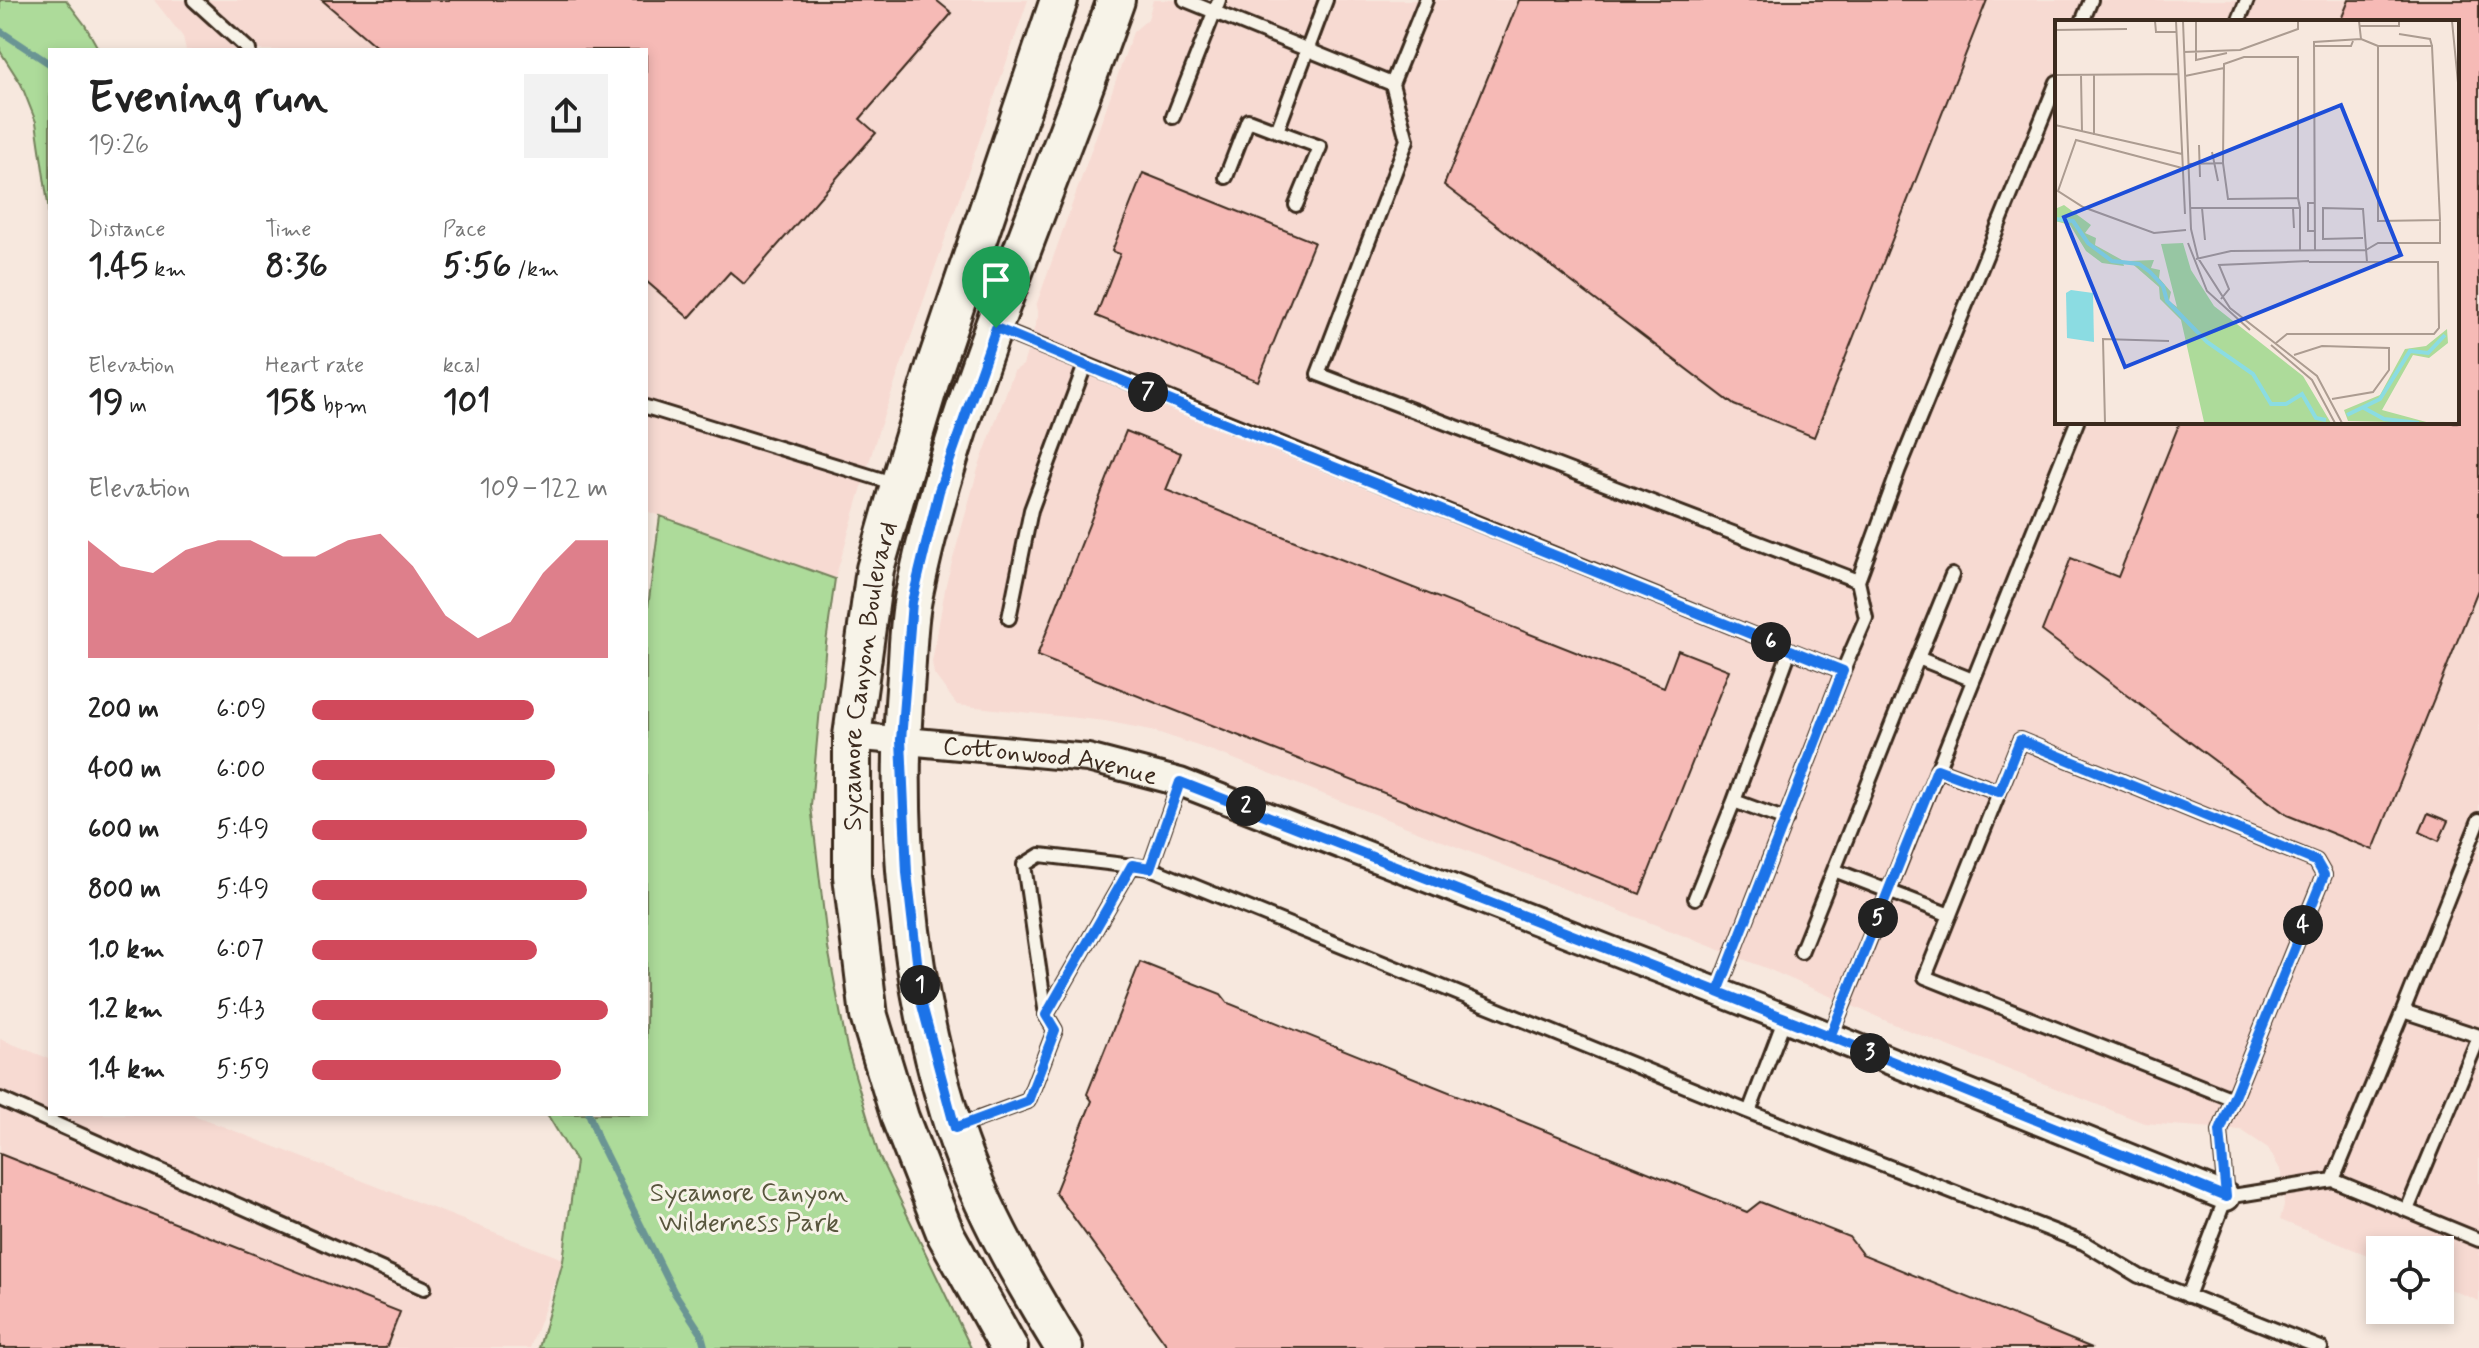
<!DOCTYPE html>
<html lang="en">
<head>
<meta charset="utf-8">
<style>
	:root { --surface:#fff; --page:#f2f2f2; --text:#222; --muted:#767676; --accent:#d1495b }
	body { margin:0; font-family:Mynerve,sans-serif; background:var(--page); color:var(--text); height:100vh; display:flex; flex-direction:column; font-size:30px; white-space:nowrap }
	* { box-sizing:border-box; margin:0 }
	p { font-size:26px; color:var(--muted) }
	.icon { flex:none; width:44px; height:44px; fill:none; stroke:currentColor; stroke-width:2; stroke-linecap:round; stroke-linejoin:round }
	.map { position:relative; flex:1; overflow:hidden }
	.panel { position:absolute; left:48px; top:48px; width:600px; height:1068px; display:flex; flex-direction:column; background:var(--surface); border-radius:0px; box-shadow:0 4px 12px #0003 }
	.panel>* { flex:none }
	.controls { position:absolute; left:2366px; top:1236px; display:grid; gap:16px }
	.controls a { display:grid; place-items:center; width:88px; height:88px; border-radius:0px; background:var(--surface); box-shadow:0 4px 12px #0003; font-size:40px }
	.pin { position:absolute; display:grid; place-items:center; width:68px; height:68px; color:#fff; margin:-82px -34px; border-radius:50% 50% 50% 0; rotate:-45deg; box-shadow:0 0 8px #0007 }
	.pin .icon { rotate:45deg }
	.km { position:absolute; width:40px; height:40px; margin:-20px; border-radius:50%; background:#222; color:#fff; font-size:22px; line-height:40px; text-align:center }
	.round { display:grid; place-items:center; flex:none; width:84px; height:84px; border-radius:0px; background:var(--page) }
	.overview { display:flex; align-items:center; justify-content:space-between; height:136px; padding:0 40px }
	h1 { font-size:44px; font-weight:800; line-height:60px }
	.figures { display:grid; grid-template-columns:repeat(3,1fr); gap:12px; height:136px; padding:8px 40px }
	.figures div { display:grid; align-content:center }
	.figures b { font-size:34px; font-weight:800 }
	.figures small { font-size:22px; font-weight:400 }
	.figures p { font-size:22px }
	.chart { height:224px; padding:16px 40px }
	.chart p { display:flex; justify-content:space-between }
	.chart svg { width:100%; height:144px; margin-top:8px; fill:var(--accent); opacity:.7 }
	ul { padding:0 40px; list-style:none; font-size:26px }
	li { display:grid; grid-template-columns:128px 96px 1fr; align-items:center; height:60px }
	li i { height:20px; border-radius:10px; background:var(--accent) }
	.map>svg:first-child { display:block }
	.built { fill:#f7dad2; fill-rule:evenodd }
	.green { fill:#addb9a; stroke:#74825c; stroke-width:2 }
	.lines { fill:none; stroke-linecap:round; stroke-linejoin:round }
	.stream { stroke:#6b9594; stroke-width:7 }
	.building { fill:#f6bab6; stroke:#3b2a1e; stroke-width:2 }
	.service-casing { stroke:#3b2a1e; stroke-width:18 }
	.minor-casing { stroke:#3b2a1e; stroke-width:32 }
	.secondary-casing { stroke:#3b2a1e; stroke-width:42 }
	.service { stroke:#f7f3e8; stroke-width:12 }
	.minor { stroke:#f7f3e8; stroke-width:26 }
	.secondary { stroke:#f7f3e8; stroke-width:36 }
	.route-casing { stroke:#fff; stroke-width:16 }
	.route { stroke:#1a73e8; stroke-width:10 }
	.labels { text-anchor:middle; stroke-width:6; stroke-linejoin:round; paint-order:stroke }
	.street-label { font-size:26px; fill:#3b2a1e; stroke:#f7f3e8 }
	.park-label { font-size:26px; fill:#58563d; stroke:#f7f3e8 }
	.inset-river { fill:none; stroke:#8bdce2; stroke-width:4 }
	.inset-road { fill:none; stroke:#ac9c91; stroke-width:2 }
	.view { fill:#1d4ed8; fill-opacity:0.15; stroke:#1d4ed8; stroke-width:4 }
	.inset-edge { fill:none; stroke:#3b2a1e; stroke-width:4 }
</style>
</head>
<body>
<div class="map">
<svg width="2479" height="1348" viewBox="0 0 2479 1348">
	<rect width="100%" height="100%" fill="#f7e8de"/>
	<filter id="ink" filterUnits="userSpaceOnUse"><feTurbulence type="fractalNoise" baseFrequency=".0125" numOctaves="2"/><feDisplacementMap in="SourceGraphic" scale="16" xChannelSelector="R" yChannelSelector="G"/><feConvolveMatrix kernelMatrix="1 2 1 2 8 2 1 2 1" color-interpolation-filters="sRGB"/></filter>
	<g filter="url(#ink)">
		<path class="built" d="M154 0H1028L878 432 835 579 646 511V50H186L183 37Z
			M1153 0H2479V1301L2440 1285V1250H2380V1260L2280 1220 2284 1205 2282 1173 2268 1148 2241 1130 2144 1123 1905 1029 1768 969 1221 754 1151 730 1105 721 957 705 934 674 932 662 946 584 978 469 1014 371 1023 365 1038 316 1036 306 1133 32 1148 19ZM2057 22H2457V422H2057Z
			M0 1039 50 1059V1114H191L563 1259 530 1348H0Z"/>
		<path class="green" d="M0 0H66L85 25 99 50H50V242L48 204 36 122 21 84 0 51Z
			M660 516 835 579 826 643 811 806 828 948 847 1048 879 1156 971 1348H539L563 1261 576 1162 547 1114H646V622Z"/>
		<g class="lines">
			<path class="stream" d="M0 31 50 64
				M589 1114 598 1139 674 1292 701 1333 705 1348"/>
		</g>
		<path class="building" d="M322 0H936L952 13 860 119 876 133 744 284 730 272 689 318 646 281V50H380Z
			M1519 0H1987L1814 437 1734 405 1444 185Z
			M2349 0H2479V587L2373 850 2287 815 2042 631 2071 558 2118 577 2180 422H2457V22H2340Z
			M1143 173 1314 242 1258 381 1096 316 1120 254 1112 251Z
			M1126 431 1181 453 1166 490 1664 687 1678 650 1729 670 1640 894 1037 656Z
			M2428 813 2448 821 2439 841 2420 832Z
			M1140 962 1221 994 1228 1003 1747 1212 1760 1202 1849 1237 1862 1254 2092 1348H1169L1055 1192 1092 1101 1087 1094Z
			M0 1154 400 1312 386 1348H0Z"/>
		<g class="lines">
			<g class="service-casing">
				<path id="service" d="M194 0 249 50
					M1185 0 1392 84 1407 140 1318 374 1858 581 1866 618 1843 671
					M2082 22 2091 0
					M2238 22 2247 0
					M1392 84 1426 0
					M1173 117 1219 0
					M1226 177 1248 120 1277 131
					M1296 205 1320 147 1277 131 1326 0
					M996 328 1790 650
					M646 407 896 484
					M1858 581 1899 469 2057 82
					M1009 618 1031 510 1085 365
					M1918 658 1952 575
					M1937 769 1999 792
					M2479 820 2403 1011 2479 1036
					M1150 868 1180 782
					M1695 898 1734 801 1786 820
					M1950 915 1834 870 1918 658 1973 680
					M1801 952 1834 870
					M1718 992 1843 671 1790 650 1734 801
					M1046 1015 1132 865
					M1830 1037 2077 422
					M0 1099 424 1288
					M1749 1112 2084 1243 2139 1276 2321 1348
					M957 1127 1028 1101 1055 1030 1046 1015 1024 865 1040 855 1150 868 1749 1112 1785 1018
					M2333 1180 2403 1011
					M2226 1197 2333 1180 2479 1240
					M2407 1210 2479 1037
					M2188 1296 2226 1197 2220 1131 2324 875 2316 861 2020 740 1925 977 2233 1099"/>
			</g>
			<g class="minor-casing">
				<g id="minor">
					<path id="s1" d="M852 736 1088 758 1180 782 1785 1018 2226 1197"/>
				</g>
			</g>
			<g class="secondary-casing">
				<g id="secondary">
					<path id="s2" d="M1009 1348 946 1235 900 1118 869 1016 852 876V736L875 569 899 485 935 366 1059 0"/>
					<path d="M1064 1348C1019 1275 974 1196 949 1113 907 974 894 820 906 676 908 651 908 624 913 599 954 397 1048 195 1116 0"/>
				</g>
			</g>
			<use href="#service" class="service"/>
			<use href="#minor" class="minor"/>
			<use href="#secondary" class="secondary"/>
		</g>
	</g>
	<g class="lines" filter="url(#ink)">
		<g class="route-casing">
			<path id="route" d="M996 328 939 491 912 602 901 740 907 873 922 1005 955 1128 1028 1101 1055 1030 1046 1015 1132 865 1150 868 1180 782 1785 1018 2226 1197 2220 1131 2324 875 2316 861 2020 740 1999 792 1937 769 1830 1037 1718 992 1843 671 1202 414 996 328"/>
		</g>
		<use href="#route" class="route"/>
	</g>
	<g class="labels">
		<g class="street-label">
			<text dy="9" stroke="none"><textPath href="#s2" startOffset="704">Sycamore Canyon Boulevard</textPath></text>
			<text dy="9" stroke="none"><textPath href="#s1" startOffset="200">Cottonwood Avenue</textPath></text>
		</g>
		<g class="park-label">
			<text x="749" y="1201">Sycamore Canyon<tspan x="749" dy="30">Wilderness Park</tspan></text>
		</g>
	</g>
	<g transform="translate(2055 20)">
		<rect width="404" height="404" fill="#f7e8de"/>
		<path d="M9 185 36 205 30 213 41 218 40 225 67 240 69 246 47 243 31 231 15 205 0 201V189ZM128 223 136 250 159 286 248 356 276 403 149 402 126 300 105 279 104 267 74 241 99 240 96 248 105 250 104 258 116 272 114 281 122 287 106 224ZM392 309 393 323 374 338 358 335 327 390 375 403 293 401 289 390 325 375 350 329 371 326Z" fill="#addb9a"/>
		<path d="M16 270 38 273 39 322 12 318 11 273Z" fill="#8bdce2"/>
		<path class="inset-river" d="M0 199 18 201 33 223 57 241 84 244 95 252 108 266 112 281 152 322 198 354 216 384H231L247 374 261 398 271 400M309 388 329 399 364 403M292 395 325 379 355 331 373 333 390 315"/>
		<path class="inset-road" d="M100 1 101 12H121M121 1 130 194M128 1 136 209 143 238 175 288 262 356 287 403M141 1V40L172 33M304 1 306 19 323 26V201L385 200 377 26H323M397 1 404 73M305 6H344V1M0 10 72 9M344 14 375 19 377 26M259 26H296L298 21M129 32 185 30 243 9V1M0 55 123 54M26 55 27 112M39 55V115M130 56 169 48M0 105 127 134M144 125 145 157M157 132 163 161M168 143 169 44 189 37H243V178M133 144 168 143 173 179 243 178 245 188M127 148 21 120 3 171 28 187 99 213 131 210M260 183H253V211H260M135 188H238M147 188 150 220M239 208 238 188H245V230M308 218 268 219V188L308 189 312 242M133 223 152 271 195 310M260 230 259 22 306 19M311 230 323 223H385V200M141 239 176 231 311 230M166 279 174 269 164 245 254 241M221 323 232 314H379L384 308 383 242H254M216 325 257 360 280 403M239 335 267 326 334 328V350L318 372 277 379M50 403 48 319 114 321"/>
		<path class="view" d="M286 85 346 235 70 347 9 197Z"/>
		<rect width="404" height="404" class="inset-edge"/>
	</g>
</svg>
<div class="controls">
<a><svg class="icon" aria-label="locate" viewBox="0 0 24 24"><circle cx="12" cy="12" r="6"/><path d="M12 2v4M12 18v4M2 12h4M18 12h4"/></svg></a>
</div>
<div class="pin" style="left:996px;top:328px;background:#1e9e55"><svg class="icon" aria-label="arrive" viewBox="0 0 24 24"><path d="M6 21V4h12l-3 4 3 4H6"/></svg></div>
<b class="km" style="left:920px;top:985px">1</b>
<b class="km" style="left:1246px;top:806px">2</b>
<b class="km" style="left:1870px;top:1053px">3</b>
<b class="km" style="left:2303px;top:925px">4</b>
<b class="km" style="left:1878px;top:918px">5</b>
<b class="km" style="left:1771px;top:642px">6</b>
<b class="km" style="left:1148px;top:392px">7</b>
<section class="panel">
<div class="overview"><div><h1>Evening run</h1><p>19:26</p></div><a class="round"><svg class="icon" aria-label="share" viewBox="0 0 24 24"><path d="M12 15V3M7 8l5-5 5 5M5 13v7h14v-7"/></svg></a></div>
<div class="figures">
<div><p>Distance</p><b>1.45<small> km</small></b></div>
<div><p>Time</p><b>8:36</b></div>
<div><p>Pace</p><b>5:56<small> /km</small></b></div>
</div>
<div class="figures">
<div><p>Elevation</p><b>19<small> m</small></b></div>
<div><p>Heart rate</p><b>158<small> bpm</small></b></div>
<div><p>kcal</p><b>101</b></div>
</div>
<div class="chart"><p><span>Elevation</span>109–122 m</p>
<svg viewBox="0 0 160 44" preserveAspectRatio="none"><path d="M0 44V8L10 16L20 18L30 11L40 8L50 8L60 13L70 13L80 8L90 6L100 16L110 31L120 38L130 33L140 18L150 8L160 8V44z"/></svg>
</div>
<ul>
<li><b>200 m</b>6:09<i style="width:75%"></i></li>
<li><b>400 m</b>6:00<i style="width:82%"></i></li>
<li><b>600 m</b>5:49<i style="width:93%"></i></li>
<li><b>800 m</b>5:49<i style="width:93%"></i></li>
<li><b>1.0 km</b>6:07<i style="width:76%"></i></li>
<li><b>1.2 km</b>5:43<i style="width:100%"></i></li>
<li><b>1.4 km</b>5:59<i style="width:84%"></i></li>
</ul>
</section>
</div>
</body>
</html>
